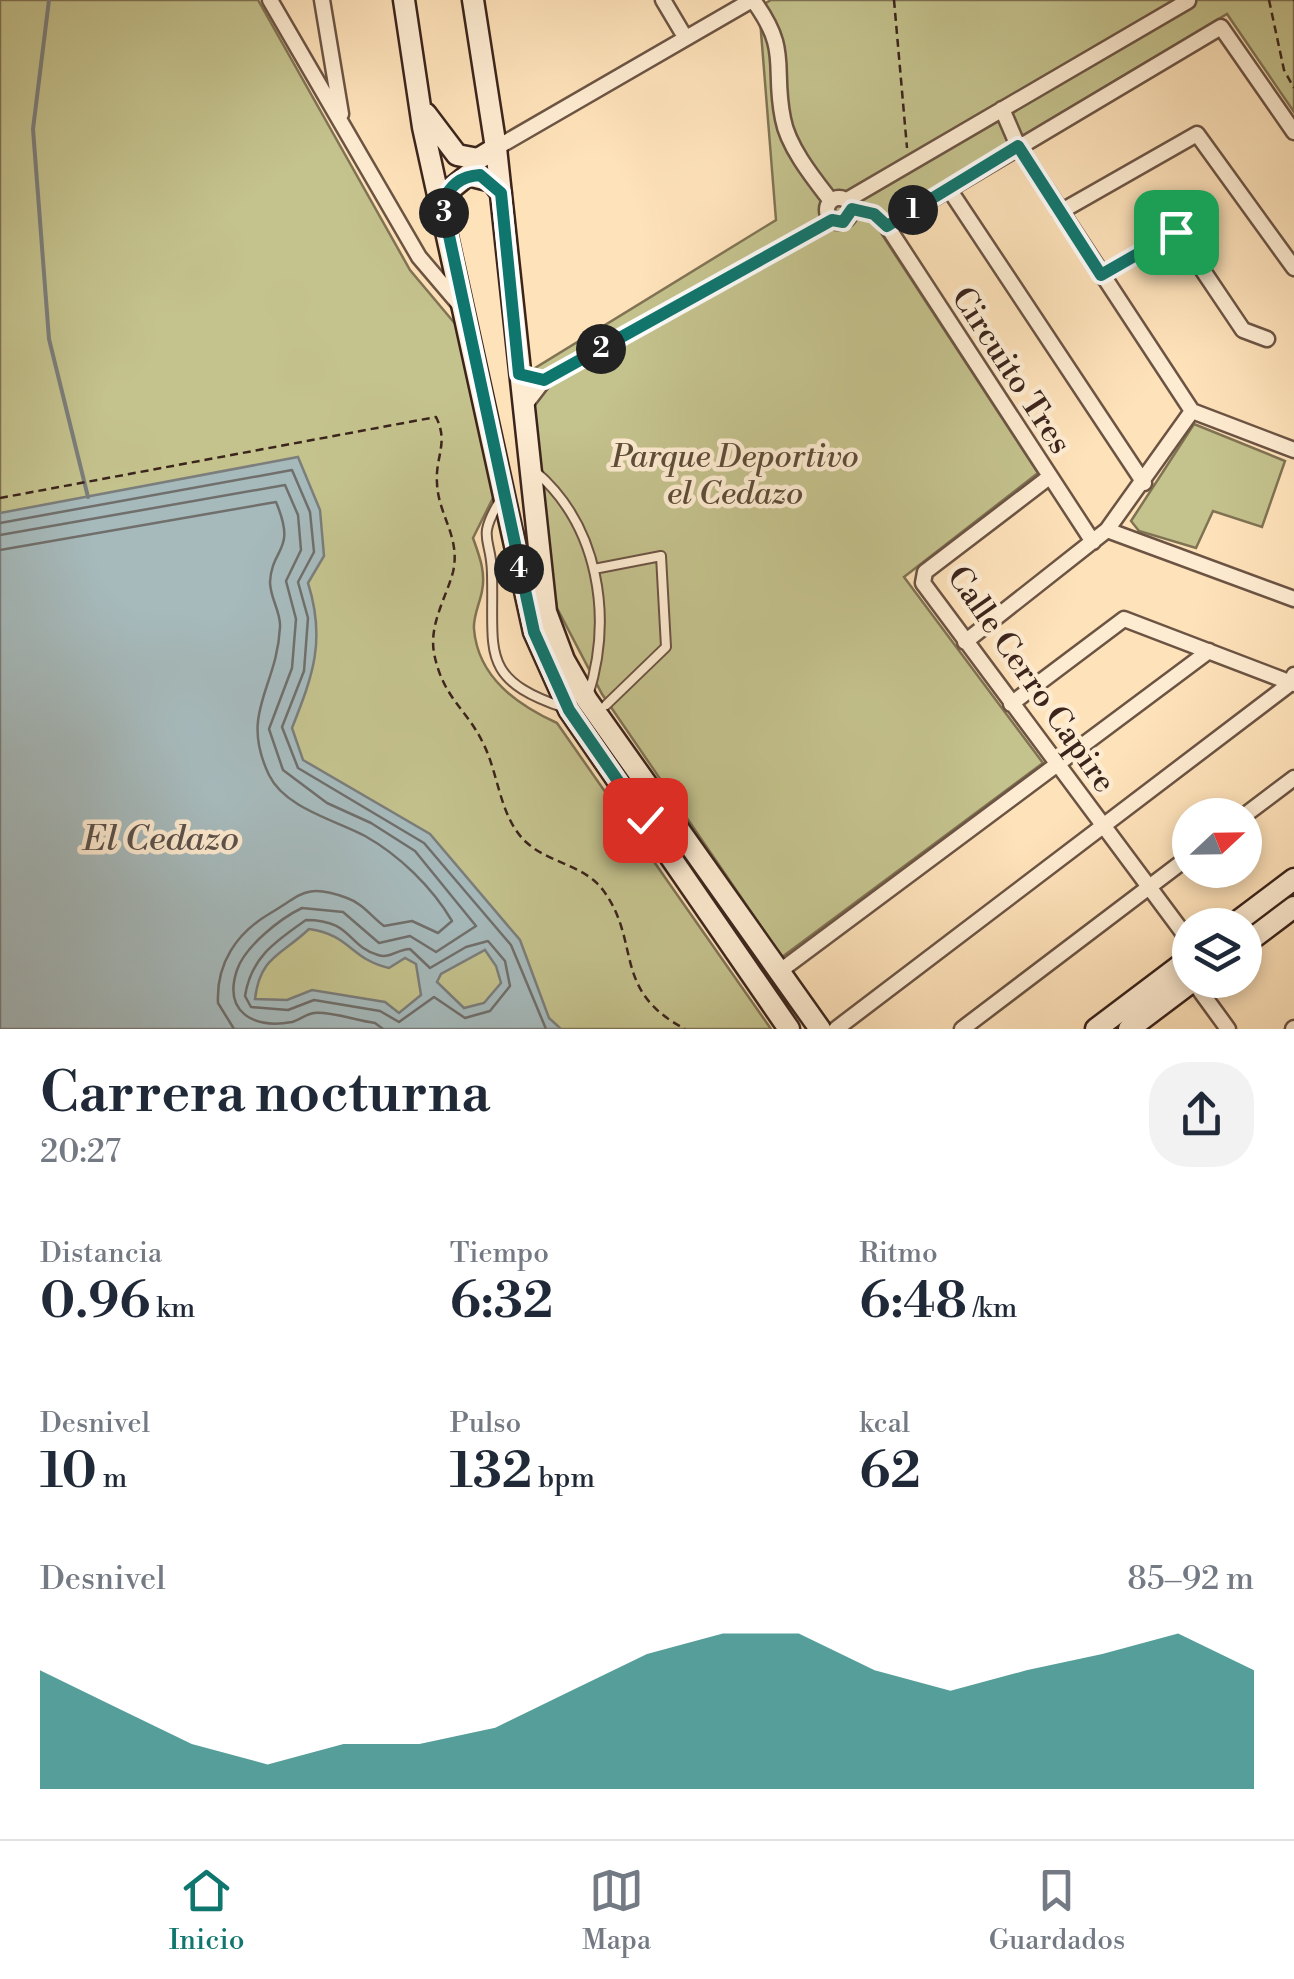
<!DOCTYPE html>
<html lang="es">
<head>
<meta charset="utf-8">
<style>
	:root { --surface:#fff; --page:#f2f2f3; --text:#1f2937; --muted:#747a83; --line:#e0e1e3; --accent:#0f766e }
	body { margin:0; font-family:"Libre Bodoni",serif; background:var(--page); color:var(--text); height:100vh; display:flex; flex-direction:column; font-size:38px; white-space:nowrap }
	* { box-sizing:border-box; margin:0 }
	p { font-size:32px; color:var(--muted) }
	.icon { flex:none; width:55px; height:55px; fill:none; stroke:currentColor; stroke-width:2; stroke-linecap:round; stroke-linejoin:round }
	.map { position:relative; height:1029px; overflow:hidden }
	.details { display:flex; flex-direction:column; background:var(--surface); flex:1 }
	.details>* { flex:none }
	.needle { width:65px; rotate:68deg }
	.buttons { position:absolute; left:1172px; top:798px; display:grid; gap:20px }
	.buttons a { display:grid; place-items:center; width:90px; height:90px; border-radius:50%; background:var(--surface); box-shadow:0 5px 15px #0003; font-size:50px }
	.pin { position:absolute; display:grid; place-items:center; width:85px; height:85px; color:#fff; margin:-42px; border-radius:20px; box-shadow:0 5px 15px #0006 }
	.km { position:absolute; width:50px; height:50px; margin:-25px; border-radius:50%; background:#222; color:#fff; font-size:28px; line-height:50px; text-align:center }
	.round { display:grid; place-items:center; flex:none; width:105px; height:105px; border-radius:40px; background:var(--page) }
	.headline { display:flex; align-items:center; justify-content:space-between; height:170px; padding:0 40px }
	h1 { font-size:55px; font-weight:600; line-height:75px }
	.figures { display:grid; grid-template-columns:repeat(3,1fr); gap:15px; height:170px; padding:10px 40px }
	.figures div { display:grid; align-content:center }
	.figures b { font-size:50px; font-weight:600 }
	.figures small { font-size:28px; font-weight:400 }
	.figures p { font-size:28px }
	.chart { height:280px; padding:20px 40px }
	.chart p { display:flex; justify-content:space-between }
	.chart svg { width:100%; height:180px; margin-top:10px; fill:var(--accent); opacity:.7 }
	.menu { display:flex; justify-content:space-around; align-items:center; height:140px; border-top:2px solid var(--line); background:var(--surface); font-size:28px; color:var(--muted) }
	.menu a { display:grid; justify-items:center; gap:5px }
	.menu .active { color:var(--accent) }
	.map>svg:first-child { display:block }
	.green { fill:#c4c28d; stroke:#807354; stroke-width:2.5 }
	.water { fill:#a6babc; stroke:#7b7e7c; stroke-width:2.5; fill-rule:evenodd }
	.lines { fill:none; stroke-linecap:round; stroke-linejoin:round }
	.shore { stroke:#706f6c; stroke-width:2.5 }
	.stream { stroke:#7b7e7c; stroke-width:4 }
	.service-casing { stroke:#6c5444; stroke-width:12 }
	.minor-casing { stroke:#6c5444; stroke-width:19 }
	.secondary-casing { stroke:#3b241c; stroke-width:25 }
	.path { stroke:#3b241c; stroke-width:2.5; stroke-dasharray:8 5; stroke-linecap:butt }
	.service { stroke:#feecd2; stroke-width:8 }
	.minor { stroke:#feecd2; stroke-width:14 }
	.secondary { stroke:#feecd2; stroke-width:20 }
	.route-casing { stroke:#fff; stroke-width:20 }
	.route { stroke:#0f766e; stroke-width:12 }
	.labels { text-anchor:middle; stroke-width:9; stroke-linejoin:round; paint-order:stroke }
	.street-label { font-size:32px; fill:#3b241c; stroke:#feecd2 }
	.park-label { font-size:32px; font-style:italic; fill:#5d4c38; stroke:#feecd2 }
	.water-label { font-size:35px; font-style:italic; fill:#5b514c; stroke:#feecd2 }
</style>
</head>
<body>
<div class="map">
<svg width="1294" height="1029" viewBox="0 0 1294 1029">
	<rect width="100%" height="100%" fill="#fee2ba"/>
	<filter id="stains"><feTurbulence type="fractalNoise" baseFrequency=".002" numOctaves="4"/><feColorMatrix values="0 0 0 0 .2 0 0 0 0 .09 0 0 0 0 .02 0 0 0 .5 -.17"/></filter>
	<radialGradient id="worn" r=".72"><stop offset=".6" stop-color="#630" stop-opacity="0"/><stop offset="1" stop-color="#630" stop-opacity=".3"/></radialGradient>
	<path class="green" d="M0 0H258L410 270 457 326 497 490 473 538C479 555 486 572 482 591 480 603 473 616 474 629 478 678 518 705 557 723L771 1029H0Z
		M771 0H1294V112L1227 14 875 224 1038 473 904 577 1043 763 782 957 602 694 557 608 538 494 527 373 776 220 759 7Z
		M1194 424 1285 461 1262 527 1213 511 1196 548 1139 531 1131 521Z"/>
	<path class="water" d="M298 457 320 510 324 556 308 583C326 640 313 675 292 728L303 760 430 834 520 940 549 1018 561 1029H0V513ZM309 929C351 935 350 959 389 968L405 958 416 964 421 995 399 1013 385 1002 312 990 287 1000 255 999C260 956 282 955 309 929ZM485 950 496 966 501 983 484 1003 464 1008 437 982 441 974Z"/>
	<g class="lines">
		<path class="shore" d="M0 523 292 470 310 512 314 552 298 582 308 618 304 671 282 727 298 768 424 843 511 945 546 1029
			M0 535 285 485 298 515 301 550 286 581 296 619 292 668 269 729 283 770 327 803 371 823 415 851 476 926 436 952 410 936 379 943 343 912 302 908C281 918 245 946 237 970 223 1012 253 1029 292 1022 299 1020 306 1014 314 1013 331 1011 357 1021 375 1023L383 1029
			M0 550 276 502C297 552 272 546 270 582 270 598 281 612 280 627 277 689 239 712 269 775 285 808 335 820 365 836 399 855 432 887 452 921L438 933 412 921 384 926C372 917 362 903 347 898 304 882 301 896 269 914 237 933 216 963 218 1003L234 1029
			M306 920C352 920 347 946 378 955 391 959 397 949 410 949L430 968 466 947 488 941 505 961 510 986 490 1011 465 1018 434 997 399 1022 380 1011 314 1000 288 1010 251 1007 245 996C251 957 276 941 306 920Z"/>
		<path class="stream" d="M49 0 33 129 49 339 88 497"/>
		<g class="service-casing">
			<path id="service" d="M535 471C599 526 613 617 588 696
				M499 502C476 541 492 537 492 575 494 653 479 679 565 708
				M594 569 661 556 666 647 606 705"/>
		</g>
		<g class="minor-casing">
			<path id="minor" d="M270 0 419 257 459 304
				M322 0 341 114
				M663 0 685 37
				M753 0C791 52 772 65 783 119 788 147 814 179 831 201
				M1002 109 1018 146 1192 411 1294 450
				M496 148 752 0
				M949 189 1144 483
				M827 210a12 12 0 1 1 24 0a12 12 0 1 1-24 0Z
				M847 200 1188 1
				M852 209 874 214 887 226 1093 542
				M1060 212 1197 134 1294 268
				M887 226 1221 27 1294 132
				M1101 275 1177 232 1243 330 1267 339
				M524 406 544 380 832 220
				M1048 478 925 572 923 583 1190 942
				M1107 530 1294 599
				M965 642 1107 530 1192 411
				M1011 704 1124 619 1294 684
				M1245 815 1294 778
				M780 971 1209 651
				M1193 981 1228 1029
				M836 1029 1291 683 1294 675
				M962 1029 1190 856
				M1293 1029 1294 1028"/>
		</g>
		<g class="secondary-casing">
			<path id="secondary" d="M404 0 423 127 534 632 569 710 789 1029
				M473 0 496 148 546 612 564 660 587 700 820 1029
				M426 114 457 155 478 159 496 148
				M442 203 447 192 468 175 492 181 501 193
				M1233 925 1294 879
				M1245 944 1294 907
				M1096 1029 1190 958
				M1129 1029 1194 980"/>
		</g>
		<path class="path" d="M894 0 907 148
			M1269 0 1284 70 1294 88
			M1293 0H1294
			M0 498 436 417C449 443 435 457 437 483 438 515 461 537 453 572 446 598 429 624 434 653 443 699 466 707 484 745 499 776 500 818 526 842 550 864 583 864 603 890 642 943 611 990 685 1029"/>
		<use href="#service" class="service"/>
		<use href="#minor" class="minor"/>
		<use href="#secondary" class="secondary"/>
	</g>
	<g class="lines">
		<g class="route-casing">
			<path id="route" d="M645 820 569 710 534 632 442 203C450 186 460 176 480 175L501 193 519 374 544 380 832 220 843 222 852 209 874 214 887 226 1018 146 1101 275 1176 232"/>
		</g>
		<use href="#route" class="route"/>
	</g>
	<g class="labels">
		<g class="street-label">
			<text transform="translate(1012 370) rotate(57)" y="11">Circuito Tres</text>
			<text transform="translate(1032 679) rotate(55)" y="11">Calle Cerro Capire</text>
		</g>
		<g class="park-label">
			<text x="735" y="467">Parque Deportivo<tspan x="735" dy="37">el Cedazo</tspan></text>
		</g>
		<g class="water-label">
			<text x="161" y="850">El Cedazo</text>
		</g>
	</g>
	<rect width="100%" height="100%" filter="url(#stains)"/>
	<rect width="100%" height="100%" fill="url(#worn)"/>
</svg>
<div class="buttons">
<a><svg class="needle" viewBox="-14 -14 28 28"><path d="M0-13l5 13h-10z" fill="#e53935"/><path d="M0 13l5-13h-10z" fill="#747a83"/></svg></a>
<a><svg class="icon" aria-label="layers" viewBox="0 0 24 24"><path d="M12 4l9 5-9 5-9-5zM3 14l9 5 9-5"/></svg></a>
</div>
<div class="pin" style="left:1176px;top:232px;background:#1e9e55"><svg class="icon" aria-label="arrive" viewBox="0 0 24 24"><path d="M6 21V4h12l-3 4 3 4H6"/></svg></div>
<div class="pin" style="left:645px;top:820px;background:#d93025"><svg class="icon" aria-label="check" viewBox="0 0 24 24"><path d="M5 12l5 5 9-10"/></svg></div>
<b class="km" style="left:913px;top:210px">1</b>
<b class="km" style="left:601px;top:349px">2</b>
<b class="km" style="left:444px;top:213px">3</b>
<b class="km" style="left:519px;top:569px">4</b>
</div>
<section class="details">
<div class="headline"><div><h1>Carrera nocturna</h1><p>20:27</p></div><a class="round"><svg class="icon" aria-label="share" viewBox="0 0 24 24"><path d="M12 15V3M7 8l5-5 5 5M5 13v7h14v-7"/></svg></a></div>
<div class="figures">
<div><p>Distancia</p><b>0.96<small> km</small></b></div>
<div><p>Tiempo</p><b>6:32</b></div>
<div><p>Ritmo</p><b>6:48<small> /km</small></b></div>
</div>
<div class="figures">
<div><p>Desnivel</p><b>10<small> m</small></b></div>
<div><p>Pulso</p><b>132<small> bpm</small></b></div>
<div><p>kcal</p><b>62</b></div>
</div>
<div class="chart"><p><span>Desnivel</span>85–92 m</p>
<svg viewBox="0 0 160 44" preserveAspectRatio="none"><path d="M0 44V15L10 24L20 33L30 38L40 33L50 33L60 29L70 20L80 11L90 6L100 6L110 15L120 20L130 15L140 11L150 6L160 15V44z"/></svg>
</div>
</section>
<nav class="menu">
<a class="active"><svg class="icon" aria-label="home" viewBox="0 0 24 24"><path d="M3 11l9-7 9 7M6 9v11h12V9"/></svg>Inicio</a>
<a><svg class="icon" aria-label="map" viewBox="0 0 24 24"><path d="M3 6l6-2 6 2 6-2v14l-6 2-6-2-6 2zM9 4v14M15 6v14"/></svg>Mapa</a>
<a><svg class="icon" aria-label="saved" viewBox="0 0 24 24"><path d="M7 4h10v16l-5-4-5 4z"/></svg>Guardados</a>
</nav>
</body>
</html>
